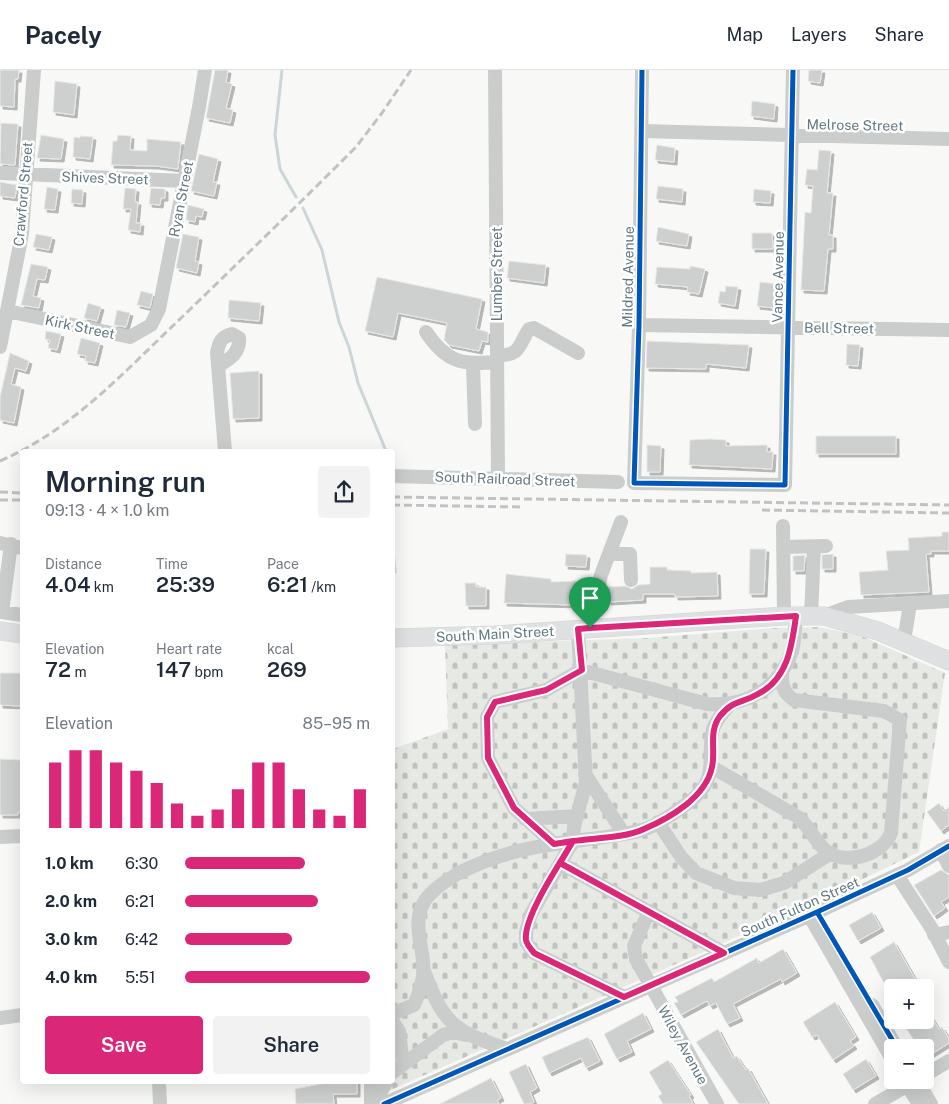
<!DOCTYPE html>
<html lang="en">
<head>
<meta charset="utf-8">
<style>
	:root { --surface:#fff; --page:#f2f2f3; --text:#1f2937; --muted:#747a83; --line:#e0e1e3; --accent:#db2777 }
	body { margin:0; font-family:"Public Sans",sans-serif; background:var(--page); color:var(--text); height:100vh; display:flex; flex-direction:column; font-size:19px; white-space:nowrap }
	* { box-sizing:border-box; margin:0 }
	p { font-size:16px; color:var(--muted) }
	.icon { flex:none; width:28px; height:28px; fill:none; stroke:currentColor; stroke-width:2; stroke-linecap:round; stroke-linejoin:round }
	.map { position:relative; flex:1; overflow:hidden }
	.details { position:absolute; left:20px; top:379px; width:375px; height:635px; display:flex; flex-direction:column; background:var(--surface); border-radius:5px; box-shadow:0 5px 20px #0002 }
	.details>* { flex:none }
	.buttons { position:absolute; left:884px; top:909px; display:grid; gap:10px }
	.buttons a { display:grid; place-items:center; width:50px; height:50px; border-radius:5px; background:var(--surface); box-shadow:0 5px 20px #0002; font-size:25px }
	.pin { position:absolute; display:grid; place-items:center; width:42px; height:42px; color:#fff; margin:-51px -21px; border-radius:50% 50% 50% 0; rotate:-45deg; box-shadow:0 0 5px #0007 }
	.pin .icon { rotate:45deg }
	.round { display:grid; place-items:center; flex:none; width:52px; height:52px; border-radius:5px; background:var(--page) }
	.headline { display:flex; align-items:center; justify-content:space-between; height:85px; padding:0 25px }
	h1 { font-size:28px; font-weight:600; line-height:38px }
	.figures { display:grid; grid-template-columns:repeat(3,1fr); gap:8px; height:85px; padding:5px 25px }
	.figures div { display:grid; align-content:center }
	.figures b { font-size:21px; font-weight:600 }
	.figures small { font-size:14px; font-weight:400 }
	.figures p { font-size:14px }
	.chart { height:140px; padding:10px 25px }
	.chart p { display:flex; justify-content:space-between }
	.chart svg { width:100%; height:90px; margin-top:5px; stroke:var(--accent); stroke-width:6 }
	.button { display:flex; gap:10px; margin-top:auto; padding:10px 25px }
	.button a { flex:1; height:58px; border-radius:5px; background:var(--accent); color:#fff; font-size:20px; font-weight:600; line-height:58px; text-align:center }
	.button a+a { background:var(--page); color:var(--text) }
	ul { padding:0 25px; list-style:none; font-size:16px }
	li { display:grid; grid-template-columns:80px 60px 1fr; align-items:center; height:38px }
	li i { height:12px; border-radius:6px; background:var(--accent) }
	header { display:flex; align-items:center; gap:30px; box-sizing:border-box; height:70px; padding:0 25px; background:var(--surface); border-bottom:1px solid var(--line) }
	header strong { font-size:24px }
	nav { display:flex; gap:28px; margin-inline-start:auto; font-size:18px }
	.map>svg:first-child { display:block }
	.cemetery { fill:url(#cemetery-stones) }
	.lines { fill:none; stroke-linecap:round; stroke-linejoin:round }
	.stream { stroke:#cad6d7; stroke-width:3 }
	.building { fill:#ced0d0; stroke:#e8e8e6; filter:url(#shadow) }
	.major-casing { stroke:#d4d5d5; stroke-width:19 }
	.minor { stroke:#cbcdcd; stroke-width:14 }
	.major { stroke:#dfe0e1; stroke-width:18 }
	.rail { stroke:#c1c2c3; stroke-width:3; stroke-dasharray:8 4; stroke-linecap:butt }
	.cycleway-casing { stroke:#fff; stroke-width:8 }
	.cycleway { stroke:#0057b8; stroke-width:5 }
	.route-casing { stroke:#fff; stroke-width:10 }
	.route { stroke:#db2777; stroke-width:6 }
	.labels { text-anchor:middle; stroke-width:5; stroke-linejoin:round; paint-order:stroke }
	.street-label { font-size:14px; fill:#637982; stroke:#fff }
</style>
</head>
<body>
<header>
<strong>Pacely</strong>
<nav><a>Map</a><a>Layers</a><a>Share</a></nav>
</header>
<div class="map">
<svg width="949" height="1034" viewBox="0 0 949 1034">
	<defs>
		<pattern id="cemetery-stones" width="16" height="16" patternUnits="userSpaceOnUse" patternTransform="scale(1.25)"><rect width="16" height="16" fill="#e7eae4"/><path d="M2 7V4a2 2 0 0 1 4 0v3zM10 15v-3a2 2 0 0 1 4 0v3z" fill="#bfc2be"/></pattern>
		<filter id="shadow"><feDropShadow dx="3" dy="3" stdDeviation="0" flood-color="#0004"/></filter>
	</defs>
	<rect width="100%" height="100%" fill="#f8f8f7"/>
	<path class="cemetery" d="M818 557 859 565 945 603 919 782 805 837 384 1023 377 1011H392L393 679 448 659 445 575 646 568 772 558Z"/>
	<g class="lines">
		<path class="stream" d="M282 0 275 65 280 99 296 127
			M303 138 322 180 339 252 349 277 358 313 386 381
			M392 470 395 502"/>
	</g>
	<path class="building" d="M0 0H19L18 9H15L14 37 0 36Z
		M215 0H228L226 12 232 14 226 38 233 40 230 53 206 48Z
		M809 0H822L820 13 808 11Z
		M55 11 77 14 74 45 53 42Z
		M752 31 775 34 774 49 751 46Z
		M1 53 18 54 15 95 0 94Z
		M41 65 64 69 61 89 37 88Z
		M118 65 131 66 130 80 147 81V69L181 72 178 99 156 96 111 95 113 71H117Z
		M80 66 93 67 90 89 73 87 74 67 80 68Z
		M657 75 675 78 674 92 655 90Z
		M819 80 831 81 827 123H833L829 165H833V179H828L824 221 801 220 805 142 811 143 813 116 805 115 807 99 817 100Z
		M199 84 218 89 213 112H217L214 126 191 121Z
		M0 112 17 115 15 128 0 126Z
		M658 116 683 119 682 132 656 129Z
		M47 117 58 119 55 140 44 139Z
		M125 118 136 119 135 132H138L136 153H141L140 162 128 160 131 139H123Z
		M151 118 165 119V128H161L160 135 149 134Z
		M72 119 83 120 82 134 71 133Z
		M754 119 771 121 770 133 753 132Z
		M188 135 204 139 202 147 196 146 195 152 186 150Z
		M658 157 689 164 687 176 656 171Z
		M752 163H772L773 179H752Z
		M36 164 52 167 49 180 33 177Z
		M183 164 199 167 195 191 199 192 197 203 176 198Z
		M509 191 546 195 544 213 507 208Z
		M31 194 48 197 45 210 37 209 33 226 41 228 39 238 21 235Z
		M690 196 705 199 699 224 687 222 688 217 655 214 657 197 690 199Z
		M377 207 482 229 476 259 488 262V272L482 271 479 281 449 275 444 270 447 253 398 243 393 267 365 261Z
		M760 212 777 214 774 238 757 236Z
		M726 216 738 217 735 236 718 233 720 221 725 222Z
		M141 221 153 224 150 238 137 235Z
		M229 230 261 233 259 251 228 248Z
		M88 233 101 237 97 251 84 248Z
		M117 240 130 243 126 257 114 255Z
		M46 261 61 264 57 280 48 278 50 270 45 269Z
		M81 268 100 273 95 293 85 291 86 286 77 284Z
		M647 271 749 275 746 298 706 294V299L646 298Z
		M847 274 860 275 858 296 846 295Z
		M10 283 29 291 26 301 15 298 11 314 21 317 14 353 0 350V327Z
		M259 301V348L233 349 230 303Z
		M816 366H896V384H816Z
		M710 369 726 370V376L767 375V382H773L772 399 689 395 690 370Z
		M647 375 661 376 660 402H647Z
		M942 462H949V481H931V484H926L929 522 861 525 859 502 888 500 886 481 909 480 908 468 942 466Z
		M750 479H766L764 524H749Z
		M566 484 587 485 586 497 565 496Z
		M833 484V499H822V485Z
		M805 485 804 501H793V486Z
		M650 497H667V500L691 501V503L717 502 718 526 675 527V524H643V530L608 532 607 517 625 516 632 519 638 515 650 514Z
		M506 504 551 509V512L576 511 577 535 504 533Z
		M465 513H476V517H486V536H466Z
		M0 603H22V636L0 635Z
		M0 689 22 690V742H18V745H0Z
		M939 733 944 741 949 737V755L941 761 927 742Z
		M941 800 949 805V827L941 832 945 838 934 846 914 815Z
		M872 842 881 858 858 871 849 855Z
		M894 872 918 914 912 918H892V928L870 887Z
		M783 879 797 903 782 912 781 909 733 934 740 948 727 954 716 933 710 936 707 931 681 945 674 933 678 932 675 927 712 908 714 912 757 888 759 893Z
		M835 932 856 967 850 971 854 976 833 990 817 965 812 967 803 952Z
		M925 937 939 959 942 957 949 969V973L925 988V978H919L904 955 913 950H925Z
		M643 943 651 959 627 971 632 982 617 989 604 964Z
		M718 959 733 988 737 986 746 1000 748 998 768 1034H739L705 985 696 972Z
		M588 967 600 991 586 998 581 988 549 1003 542 987Z
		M866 989 876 1006 853 1020 843 1004Z
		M668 990 691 1025 689 1026 693 1034H663L658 1026 662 1024 649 1002Z
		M526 994 537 1018 530 1022 534 1032 529 1034H524L509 1002Z
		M491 1008 501 1028 497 1030 499 1034H440Z
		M336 1011H357V1024H333L334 1034H296L295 1019Z"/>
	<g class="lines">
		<g class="major-casing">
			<path id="major" d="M0 561 22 564
				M392 568 495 565 784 546H824L878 561 949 591"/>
		</g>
		<path class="minor" d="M495 0 498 408
			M642 0 639 255 634 413 785 415 793 0
			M641 61 949 69
			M0 103 184 111
			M7 241 130 267 151 255 159 239 199 37 205 0
			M639 255 949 260
			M426 262C447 293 462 295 497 292
			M0 277 22 164 34 0
			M497 285C521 286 518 276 529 259L534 258 578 283
			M473 294 475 354
			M218 296C230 289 240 283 239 268L232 264C221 267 219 272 217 283L225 381
			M392 406 618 412
			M783 456 784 546
			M0 473 22 478
			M11 474 2 542 22 545
			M783 477 826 476
			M609 484H630L631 510
			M811 546 814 477
			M824 546 848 537 949 531
			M590 558 601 505 621 452
			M578 559 586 712 574 757 573 771 531 844 526 862V872L534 883 624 927
			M904 571 910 534
			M712 697 798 747C809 756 814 770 825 780 844 796 882 786 891 763L900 650 884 641 794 630C782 622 782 615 782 601
			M585 704 624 764
			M525 749 577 746
			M658 752 681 787 696 803 734 818 760 820 784 813 831 783
			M0 767 22 766
			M554 774 514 738 488 688 487 647 495 632 546 620 581 600 707 634C746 637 779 619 792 581 795 570 795 557 796 546
			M941 780 949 796
			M560 793 724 883
			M897 805 932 859 949 892
			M649 841 634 876 636 889 717 1034
			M809 845 892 989
			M934 865 949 862
			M424 901C444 955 454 961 507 979
			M872 935 897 978
			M392 944 414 935C420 922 425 906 423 891 421 870 413 852 424 832 431 820 447 810 459 803 500 781 544 775 589 769 606 767 625 765 642 760 659 755 679 740 693 729 720 706 706 685 713 659 716 649 724 642 730 634
			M0 948 22 945
			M392 951 399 961 403 995
			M392 1003 443 965 453 962 466 965
			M925 1005 949 991
			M904 1010 919 1034
			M917 1010 931 1034
			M159 1011 160 1034
			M371 1011V1034
			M374 1034 387 1011
			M384 1034 817 842 908 800 949 776
			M875 1034 917 1010"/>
		<use href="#major" class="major"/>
		<path class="rail" d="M0 391C72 360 124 302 180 249 239 192 298 135 356 77L382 43 411 0
			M0 422 22 423
			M392 427 949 435
			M0 430H22
			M392 435 520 437
			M762 440 949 443"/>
		<g class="cycleway-casing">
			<path id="cycleway" d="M642 0 639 255 634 413 785 415 793 0
				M817 842 897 978
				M384 1034 817 842 908 800 949 776"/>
		</g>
		<use href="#cycleway" class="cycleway"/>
	</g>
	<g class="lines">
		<g class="route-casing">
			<path id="route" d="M590 558 578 559 582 600 546 620 495 632 487 647 488 688 514 738 554 774 573 771 560 793 724 883 624 927 534 883C531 879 527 875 526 870 523 847 561 792 573 771 594 768 625 768 644 759 670 748 706 727 712 697 716 680 708 662 720 646 734 629 741 634 758 624 788 609 792 575 796 546L590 558"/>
		</g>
		<use href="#route" class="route"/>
	</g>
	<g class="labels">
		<g class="street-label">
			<text transform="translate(855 55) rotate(1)" y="5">Melrose Street</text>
			<text transform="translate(105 108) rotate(2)" y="5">Shives Street</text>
			<text transform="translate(23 124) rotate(-85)" y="5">Crawford Street</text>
			<text transform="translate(181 129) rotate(-79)" y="5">Ryan Street</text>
			<text transform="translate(497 204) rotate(-90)" y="5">Lumber Street</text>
			<text transform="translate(628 207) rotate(-89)" y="5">Mildred Avenue</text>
			<text transform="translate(778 207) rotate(-89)" y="5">Vance Avenue</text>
			<text transform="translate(80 257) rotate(12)" y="5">Kirk Street</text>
			<text transform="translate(839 258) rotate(1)" y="5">Bell Street</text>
			<text transform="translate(505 409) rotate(2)" y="5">South Railroad Street</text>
			<text transform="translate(495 564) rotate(-3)" y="5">South Main Street</text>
			<text transform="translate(800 837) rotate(-24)" y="5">South Fulton Street</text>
			<text transform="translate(683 975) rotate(61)" y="5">Wiley Avenue</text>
		</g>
	</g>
</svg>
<div class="buttons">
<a>+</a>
<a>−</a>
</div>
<div class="pin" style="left:590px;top:558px;background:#1e9e55"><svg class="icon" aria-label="arrive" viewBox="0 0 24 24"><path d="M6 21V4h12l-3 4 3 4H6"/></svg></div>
<section class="details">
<div class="headline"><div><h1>Morning run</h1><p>09:13 · 4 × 1.0 km</p></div><a class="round"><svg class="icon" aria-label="share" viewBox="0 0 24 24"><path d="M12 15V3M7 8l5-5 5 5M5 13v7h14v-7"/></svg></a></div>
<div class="figures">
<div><p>Distance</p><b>4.04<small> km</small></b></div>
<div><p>Time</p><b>25:39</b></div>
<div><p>Pace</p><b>6:21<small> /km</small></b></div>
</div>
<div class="figures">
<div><p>Elevation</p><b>72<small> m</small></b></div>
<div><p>Heart rate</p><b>147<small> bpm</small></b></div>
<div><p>kcal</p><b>269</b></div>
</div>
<div class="chart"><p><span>Elevation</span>85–95 m</p>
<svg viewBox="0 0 160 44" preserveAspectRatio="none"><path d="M5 44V12M15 44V6M25 44V6M35 44V12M45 44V16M55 44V22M65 44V32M75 44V38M85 44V35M95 44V25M105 44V12M115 44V12M125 44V25M135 44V35M145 44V38M155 44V25"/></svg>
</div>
<ul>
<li><b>1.0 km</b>6:30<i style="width:65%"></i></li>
<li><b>2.0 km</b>6:21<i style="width:72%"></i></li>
<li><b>3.0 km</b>6:42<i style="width:58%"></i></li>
<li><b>4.0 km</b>5:51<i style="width:100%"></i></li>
</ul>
<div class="button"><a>Save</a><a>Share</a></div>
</section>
</div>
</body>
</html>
